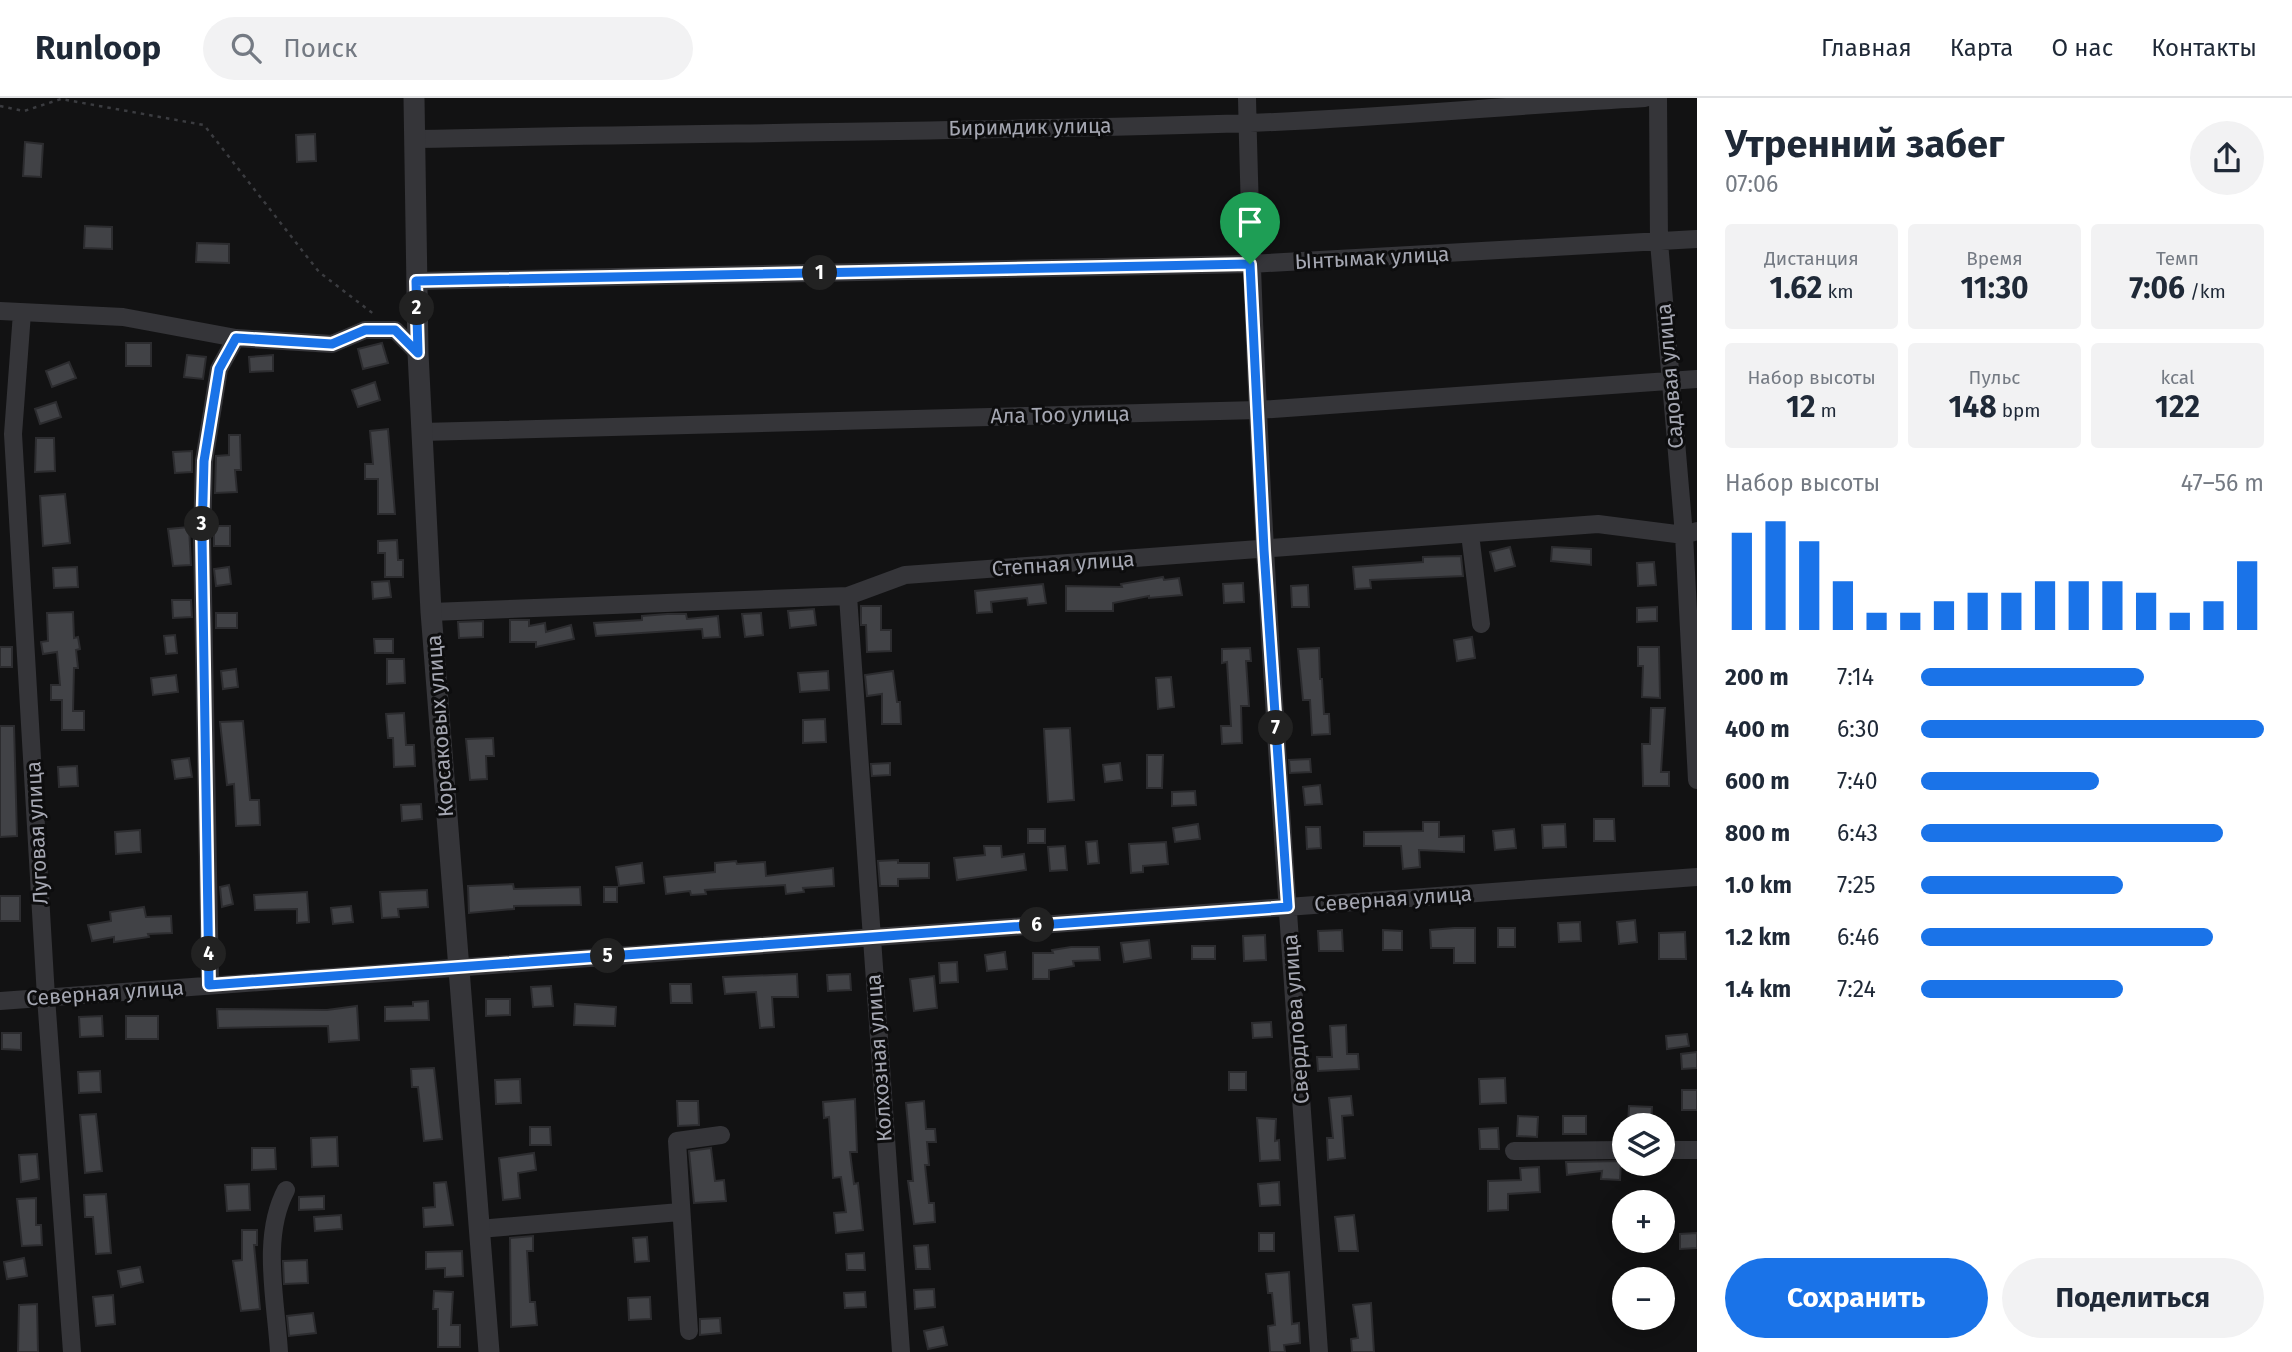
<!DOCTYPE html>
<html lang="ru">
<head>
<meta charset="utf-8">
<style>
	:root { --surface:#fff; --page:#f2f2f3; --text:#1f2937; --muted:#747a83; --line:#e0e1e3; --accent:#1a73e8 }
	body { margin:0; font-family:"Fira Sans",sans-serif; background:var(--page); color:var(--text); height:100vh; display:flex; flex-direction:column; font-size:26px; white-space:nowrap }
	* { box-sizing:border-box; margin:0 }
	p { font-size:23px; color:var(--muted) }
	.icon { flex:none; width:38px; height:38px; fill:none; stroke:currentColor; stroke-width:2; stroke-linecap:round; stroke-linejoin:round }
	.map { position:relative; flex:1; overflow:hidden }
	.drawer { display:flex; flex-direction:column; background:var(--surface); width:595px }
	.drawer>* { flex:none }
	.fabs { position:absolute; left:1612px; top:1015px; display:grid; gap:14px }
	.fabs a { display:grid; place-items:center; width:63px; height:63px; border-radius:50%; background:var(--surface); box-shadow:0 4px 18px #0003; font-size:35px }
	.pin { position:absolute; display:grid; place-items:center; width:60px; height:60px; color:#fff; margin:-72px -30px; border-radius:50% 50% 50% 0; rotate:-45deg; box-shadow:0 0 7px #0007 }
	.pin .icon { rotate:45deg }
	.km { position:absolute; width:35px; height:35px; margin:-18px; border-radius:50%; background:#222; color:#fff; font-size:19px; line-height:35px; text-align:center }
	.round { display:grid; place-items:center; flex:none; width:74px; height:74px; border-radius:37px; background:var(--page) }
	.summary { display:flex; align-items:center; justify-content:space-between; height:119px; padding:0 28px }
	h1 { font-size:38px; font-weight:700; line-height:52px }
	.stats { display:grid; grid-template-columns:repeat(3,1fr); gap:10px; height:119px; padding:7px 28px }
	.stats div { display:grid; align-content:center; border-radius:7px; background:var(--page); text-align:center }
	.stats b { font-size:30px; font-weight:700 }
	.stats small { font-size:19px; font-weight:400 }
	.stats p { font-size:19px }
	.chart { height:196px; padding:14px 28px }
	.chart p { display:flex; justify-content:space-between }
	.chart svg { width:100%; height:126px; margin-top:7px; stroke:var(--accent); stroke-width:6 }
	.button { display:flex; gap:14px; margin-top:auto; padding:14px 28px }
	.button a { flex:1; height:80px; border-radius:42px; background:var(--accent); color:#fff; font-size:28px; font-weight:700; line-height:80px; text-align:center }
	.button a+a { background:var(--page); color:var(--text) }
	ul { padding:0 28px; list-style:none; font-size:23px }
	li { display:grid; grid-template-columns:112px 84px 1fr; align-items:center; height:52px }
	li i { height:18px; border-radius:9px; background:var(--accent) }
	header { display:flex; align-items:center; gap:42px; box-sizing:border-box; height:98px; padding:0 35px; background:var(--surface); border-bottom:2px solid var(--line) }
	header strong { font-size:33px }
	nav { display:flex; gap:38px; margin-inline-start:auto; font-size:24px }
	.search { width:490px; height:63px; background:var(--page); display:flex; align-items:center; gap:18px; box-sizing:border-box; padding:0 24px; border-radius:38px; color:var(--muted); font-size:26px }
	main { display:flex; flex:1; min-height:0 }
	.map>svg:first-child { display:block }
	.building { fill:#414246; stroke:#2c2c2f; stroke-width:2 }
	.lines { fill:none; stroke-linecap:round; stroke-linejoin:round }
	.path { stroke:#3b3c40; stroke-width:2.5; stroke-dasharray:3.5 5; stroke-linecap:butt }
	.minor { stroke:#353539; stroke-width:18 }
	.tertiary { stroke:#353539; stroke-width:21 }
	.route-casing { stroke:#fff; stroke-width:14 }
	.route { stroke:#1a73e8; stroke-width:9 }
	.labels { text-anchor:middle; stroke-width:6; stroke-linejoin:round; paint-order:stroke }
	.street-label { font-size:21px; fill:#a5a7b2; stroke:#0d0d0e }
</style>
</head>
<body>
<header>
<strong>Runloop</strong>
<div class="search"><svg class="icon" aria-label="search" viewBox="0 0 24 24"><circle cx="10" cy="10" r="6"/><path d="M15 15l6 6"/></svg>Поиск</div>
<nav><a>Главная</a><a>Карта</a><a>О нас</a><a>Контакты</a></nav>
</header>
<main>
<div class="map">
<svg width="1697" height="1254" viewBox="0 0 1697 1254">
	<rect width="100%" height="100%" fill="#121213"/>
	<path class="building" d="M315 36 316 63 297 64 296 37Z
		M25 44 43 46 41 79 23 78Z
		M85 128 112 129V151L84 150Z
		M197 145 229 146V165L196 164Z
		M126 245H151V268H126Z
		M382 245 388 265 363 271 358 251Z
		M187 257 206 259 203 281 184 279Z
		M273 257V273L250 274 249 259Z
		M69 264 76 280 52 289 46 273Z
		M375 284 380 302 358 309 352 292Z
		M56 304 61 319 40 326 35 311Z
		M388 331 395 416H378V381H365V366H373L370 333Z
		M229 337H240L241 372H235L237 394 215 395 216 358 229 357Z
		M36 340H54L55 373 35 374Z
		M192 353V374L175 375 173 354Z
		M65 396 70 445 43 448 40 398Z
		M214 428H230V448H214Z
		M189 429 191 467 173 468 168 431Z
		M397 442 398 462H403V479H385V455H378V443Z
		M1510 449 1515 468 1495 473 1490 454Z
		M1552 449 1591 451V467L1551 463Z
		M1461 458 1463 478 1370 482 1371 490 1355 491 1353 469 1423 464V459Z
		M1654 464 1656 487 1638 488 1637 465Z
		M77 469 78 489 54 490 53 470Z
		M229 469 231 486 216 488 214 471Z
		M1163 479 1164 482 1179 480 1182 497 1149 500V498L1113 505V513H1066V488L1122 489 1121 486Z
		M389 483 391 499 373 501 372 484Z
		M1243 485 1244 504 1224 505 1223 486Z
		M1043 486 1046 505 1028 507 1027 500 991 504 992 514 977 515 975 493Z
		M1308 487 1309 509H1292L1291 488Z
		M172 502H191L192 519 173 520Z
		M861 508H881V532H891V553L867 554 866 527H861Z
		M1657 509V523L1637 524V510Z
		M814 511 816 527 790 530 788 513Z
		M73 514 74 540 78 539 80 551 76 552 78 570H74L73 613H84V632H62V602H51V587H60L57 554 43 556 41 544 48 543 47 515Z
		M216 515H237V530H216Z
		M761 515 763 537 745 539 742 516Z
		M667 516H686L687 521 718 518 720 539 703 540 702 531 596 538 594 525 642 522V518Z
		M510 522H529V528L545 525 546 534 571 527 574 541 536 549V544H510Z
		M483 523V539L459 540 458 524Z
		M175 537 177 555 166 556 164 538Z
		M1472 539 1475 560 1457 563 1454 542Z
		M374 541H393V555H375Z
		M0 549H12V569H0Z
		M1638 549H1659L1660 600 1642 599 1643 568H1638Z
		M1250 550 1251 563H1246L1249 608H1241L1242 645 1222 646 1221 628H1231L1227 564 1222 565V551Z
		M1319 550 1320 581H1322L1324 616H1329L1330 636 1312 637 1310 602H1303L1298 551Z
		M387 561H404L405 585 387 586Z
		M236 571 238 589 223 591 221 573Z
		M828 573 829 592 800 594 798 575Z
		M893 573 897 604H900L901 626H882V596L867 598 865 577Z
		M176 577 178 594 153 597 151 580Z
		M1171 579 1174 609 1158 611 1156 580Z
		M1651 610H1665L1661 674H1669V688H1643L1642 646H1650Z
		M404 615 406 647H414L415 668 394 669 393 640H388L386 616Z
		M825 621 826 644 803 645V622Z
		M243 623 250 702H259L260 727 236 728 234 686 227 687 220 624Z
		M0 628H14L17 738 0 739Z
		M1070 630 1074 702 1048 704 1044 631Z
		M493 640 494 658H486L487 681 470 682 466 641Z
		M1147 657H1163L1162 690H1147Z
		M189 660 192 679 175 681 172 662Z
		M1310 661 1311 674 1290 675 1289 662Z
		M890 665V677L872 678 871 666Z
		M1120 665 1122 682 1105 684 1103 667Z
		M77 668 78 688 59 689 58 669Z
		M1320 687 1322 706 1305 707 1303 689Z
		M1195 693 1196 707 1172 708V694Z
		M421 706 422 721 402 723 401 707Z
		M1594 721H1614L1615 743H1594Z
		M1423 724H1439V739L1464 738V754L1419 752 1420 769 1403 771 1401 748H1364V734L1423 733Z
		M1198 726 1200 741 1175 744 1173 730Z
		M1565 726 1566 749 1543 750 1542 727Z
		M1306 729H1320L1321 750 1307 751Z
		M1028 731H1045V745H1028Z
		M1514 731 1516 750 1495 752 1493 733Z
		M140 732 141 754 116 756 115 734Z
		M1097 743 1099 765 1088 766 1086 744Z
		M1166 744 1168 766 1143 768V774L1131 775 1129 746Z
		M984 748H1001L1002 759 1024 756 1026 772 957 782 954 760 985 757Z
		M1065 748 1067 772 1050 773 1048 749Z
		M898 762V765H929V780L898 781V788H880L878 763Z
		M736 763 737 766 765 764 766 778 833 770 834 788 803 790 804 794 786 796 785 787 705 792 706 796 691 797 690 793 666 796 664 779 715 774V765Z
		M642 765 644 785 619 788 616 769Z
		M513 786 514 791 580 789 581 807 514 808V811L469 815 468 788Z
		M229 787 233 806 222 809 220 789Z
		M604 789H617V804H604Z
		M427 792 428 809 398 811 399 819 382 820 380 794Z
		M307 794 309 824 297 825V811L255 812 254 797Z
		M0 798H20V823H0Z
		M351 808 353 824 333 826 331 810Z
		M144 809 146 819 171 818 172 835 148 836 149 839 114 844V839L92 843 88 827 111 823 110 814Z
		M1635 822 1637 844 1619 846 1617 824Z
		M1580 824 1581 843 1559 844 1558 825Z
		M1454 830H1475V865H1454V850H1431L1430 832Z
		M1498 830H1515V849H1498Z
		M1342 832 1343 853H1319L1318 833Z
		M1383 832 1402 833V852H1383Z
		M1685 834 1686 861H1659V835Z
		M1265 837 1266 862 1244 863 1243 838Z
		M1149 842 1151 860 1124 864 1121 845Z
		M1192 848H1215V861H1192Z
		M1071 849H1099L1100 862 1073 863 1074 868 1049 872V881H1033V855H1053L1052 852Z
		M1005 854 1007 871 987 873 985 857Z
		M957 864 958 884 940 885 939 865Z
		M797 876 798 899H772L774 929 760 930 756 894 725 896 723 879Z
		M850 876 851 892 828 893 827 877Z
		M934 878 937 910 914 913 910 881Z
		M670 886H691L692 905H671Z
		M551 888 553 908 533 909 531 889Z
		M486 901H510V917L486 918Z
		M428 903 429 922 385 923V909L413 908V904Z
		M575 906 616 909 615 928 574 927Z
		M357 908 359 942 329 944 328 928 218 930 217 911 327 912Z
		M102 918 103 938 80 939 79 919Z
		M126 918H158V941H126Z
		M1271 924 1272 939 1253 940 1252 925Z
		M1346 927 1347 956H1358L1359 971 1318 973 1317 959H1332L1330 928Z
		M2 935H21V952L2 951Z
		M1687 936 1689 948 1667 951 1666 938Z
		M1697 954V970L1682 971 1681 956Z
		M434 970 442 1041 424 1043 418 989H412L411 971Z
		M100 973 101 994 79 995 78 974Z
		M1229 974H1246V992H1229Z
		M1505 980 1506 1005 1480 1006 1479 981Z
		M520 981 521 1005 496 1006 495 982Z
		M1682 992H1697V1012H1682Z
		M1351 998 1353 1017 1342 1018 1345 1060 1328 1062 1327 1040H1333L1329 1000Z
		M855 1001 857 1054H850L854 1086 858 1085 863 1132 836 1135 834 1115 846 1114 841 1079 833 1080 829 1019 824 1020 823 1004Z
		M677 1003H698L699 1027 678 1028Z
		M924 1003 926 1031H935L936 1044H927L929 1067H925L929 1105H934L935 1124 914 1126 908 1083H913L906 1005Z
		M1629 1008 1652 1009 1651 1027H1628Z
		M96 1016 102 1073 85 1075 80 1017Z
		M1518 1018 1538 1019 1537 1039 1517 1038Z
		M1563 1018H1586V1036H1563Z
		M1257 1020 1276 1021 1275 1043 1279 1042 1280 1062 1260 1063Z
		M530 1029H550L551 1047H530Z
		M1498 1030 1499 1051H1480L1479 1031Z
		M337 1039 338 1068 312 1069 311 1040Z
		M252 1050H275L276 1071 252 1072Z
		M711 1050 715 1083 724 1082 726 1103 694 1105 689 1053Z
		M534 1055 536 1072 518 1075 520 1100 503 1102 499 1060Z
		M37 1056 39 1081 21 1084 19 1057Z
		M1621 1063 1620 1082 1601 1081 1602 1073 1567 1077 1566 1064Z
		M1539 1069 1540 1094 1508 1096V1112L1488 1113V1083L1521 1082 1520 1070Z
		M446 1084 453 1127 424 1129 423 1110 435 1109 434 1085Z
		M1279 1084 1280 1107 1260 1108 1258 1086Z
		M249 1086 250 1112 227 1113 225 1087Z
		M106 1096 111 1155 96 1156 93 1119H85L84 1097Z
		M324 1098V1111L299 1112V1099Z
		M36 1100V1127H41L42 1147 22 1148 17 1101Z
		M341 1117 342 1131 315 1133 314 1119Z
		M1354 1117 1358 1153H1339L1335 1119Z
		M242 1132H257V1147H254L260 1211 241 1213 233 1163 242 1162Z
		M1259 1135H1274V1153H1259Z
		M1697 1135V1150L1680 1151V1136Z
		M533 1138V1153H527L530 1204H535L537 1227 511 1229 510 1140Z
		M647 1139 649 1163 635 1164 633 1140Z
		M928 1147 930 1171H916L914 1148Z
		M462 1153 463 1178 445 1179V1170L426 1171V1154Z
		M864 1155 865 1172H847L846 1156Z
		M24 1160 27 1178 7 1181 4 1164Z
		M307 1162 308 1185 284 1186 283 1163Z
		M140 1169 143 1184 121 1189 118 1173Z
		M1289 1174 1292 1226 1299 1225 1300 1245 1284 1247 1285 1254H1270L1268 1228 1275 1227 1272 1195H1268L1266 1176Z
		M934 1191 935 1209 915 1211 914 1192Z
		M434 1193 453 1194 451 1227H460V1249H438V1211H433Z
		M865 1194 866 1209 845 1210 844 1195Z
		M113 1197 115 1226 96 1228 93 1199Z
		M650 1199 651 1221 629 1222 628 1200Z
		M1371 1205 1374 1254H1352L1351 1241 1358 1240 1353 1207Z
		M37 1206 38 1254H18L19 1207Z
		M313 1215 316 1235 289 1238 287 1218Z
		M720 1220 721 1235 700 1237V1221Z
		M943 1229 947 1247 928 1251 924 1233Z"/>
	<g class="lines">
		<path class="path" d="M0 8 24 13 61 1 204 27 319 174 375 217"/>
		<path class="minor" d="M1247 0C1256 419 1290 836 1319 1254
			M1658 0 1659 144 1684 437 1697 682
			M415 41C693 35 972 34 1250 25 1382 20 1513 7 1645 0
			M417 183 1250 166 1697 141
			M0 213 123 219 236 240 332 246 365 232H395L418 255
			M22 215 13 336 46 899 72 1254
			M421 334 1258 312 1697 281
			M1470 436 1481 526
			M848 498 901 1254
			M431 514 848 498 905 477 1598 426 1684 437 1697 433
			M210 887 202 438 204 363 219 271 236 240
			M0 903 1697 779
			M1662 1052H1697
			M1514 1053 1624 1052
			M479 1131 680 1114
			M689 1233 677 1043 721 1037
			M279 1254C276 1202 261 1139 286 1092"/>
		<path class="tertiary" d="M414 0 418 255 431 514 489 1254"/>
	</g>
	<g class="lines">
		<g class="route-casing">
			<path id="route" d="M1250 166 1264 452 1288 809 209 887 202 438 204 363 219 271 236 240 332 246 365 232H395L418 255 416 183Z"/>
		</g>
		<use href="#route" class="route"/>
	</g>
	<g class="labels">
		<g class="street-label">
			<text transform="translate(1030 29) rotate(-1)" y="7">Биримдик улица</text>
			<text transform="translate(1372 160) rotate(-3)" y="7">Ынтымак улица</text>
			<text transform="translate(1670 278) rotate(-95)" y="7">Садовая улица</text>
			<text transform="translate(1060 317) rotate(-1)" y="7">Ала Тоо улица</text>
			<text transform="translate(1063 466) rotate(-4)" y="7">Степная улица</text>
			<text transform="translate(440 628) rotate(-94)" y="7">Корсаковых улица</text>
			<text transform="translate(37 735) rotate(-93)" y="7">Луговая улица</text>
			<text transform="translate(1393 801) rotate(-4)" y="7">Северная улица</text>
			<text transform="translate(105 895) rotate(-4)" y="7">Северная улица</text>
			<text transform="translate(1296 921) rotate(-94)" y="7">Свердлова улица</text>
			<text transform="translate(879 960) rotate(-94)" y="7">Колхозная улица</text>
		</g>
	</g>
</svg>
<div class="fabs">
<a><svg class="icon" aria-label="layers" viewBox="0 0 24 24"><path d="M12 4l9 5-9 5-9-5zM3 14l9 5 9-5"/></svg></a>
<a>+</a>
<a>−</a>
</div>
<div class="pin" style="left:1250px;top:166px;background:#1e9e55"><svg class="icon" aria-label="arrive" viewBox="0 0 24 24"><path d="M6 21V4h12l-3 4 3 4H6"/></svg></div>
<b class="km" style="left:820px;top:175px">1</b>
<b class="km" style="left:417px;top:210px">2</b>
<b class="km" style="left:202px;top:426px">3</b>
<b class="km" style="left:209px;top:856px">4</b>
<b class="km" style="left:608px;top:858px">5</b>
<b class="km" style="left:1037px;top:827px">6</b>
<b class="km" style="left:1276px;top:630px">7</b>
</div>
<section class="drawer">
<div class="summary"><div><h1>Утренний забег</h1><p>07:06</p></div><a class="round"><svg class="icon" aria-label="share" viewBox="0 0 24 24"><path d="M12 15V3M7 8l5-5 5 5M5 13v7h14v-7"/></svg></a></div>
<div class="stats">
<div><p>Дистанция</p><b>1.62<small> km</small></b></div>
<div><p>Время</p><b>11:30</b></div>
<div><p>Темп</p><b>7:06<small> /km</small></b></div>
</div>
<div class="stats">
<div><p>Набор высоты</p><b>12<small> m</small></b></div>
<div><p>Пульс</p><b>148<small> bpm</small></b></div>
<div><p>kcal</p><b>122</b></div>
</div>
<div class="chart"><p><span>Набор высоты</span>47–56 m</p>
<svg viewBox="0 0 160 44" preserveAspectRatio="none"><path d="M5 44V10M15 44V6M25 44V13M35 44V27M45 44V38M55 44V38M65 44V34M75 44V31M85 44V31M95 44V27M105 44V27M115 44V27M125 44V31M135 44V38M145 44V34M155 44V20"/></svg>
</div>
<ul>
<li><b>200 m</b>7:14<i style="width:65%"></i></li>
<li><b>400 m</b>6:30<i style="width:100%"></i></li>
<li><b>600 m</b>7:40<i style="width:52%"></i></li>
<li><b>800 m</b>6:43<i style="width:88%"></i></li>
<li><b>1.0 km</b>7:25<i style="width:59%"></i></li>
<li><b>1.2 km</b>6:46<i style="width:85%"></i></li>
<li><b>1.4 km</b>7:24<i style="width:59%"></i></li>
</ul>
<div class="button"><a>Сохранить</a><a>Поделиться</a></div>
</section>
</main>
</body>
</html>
